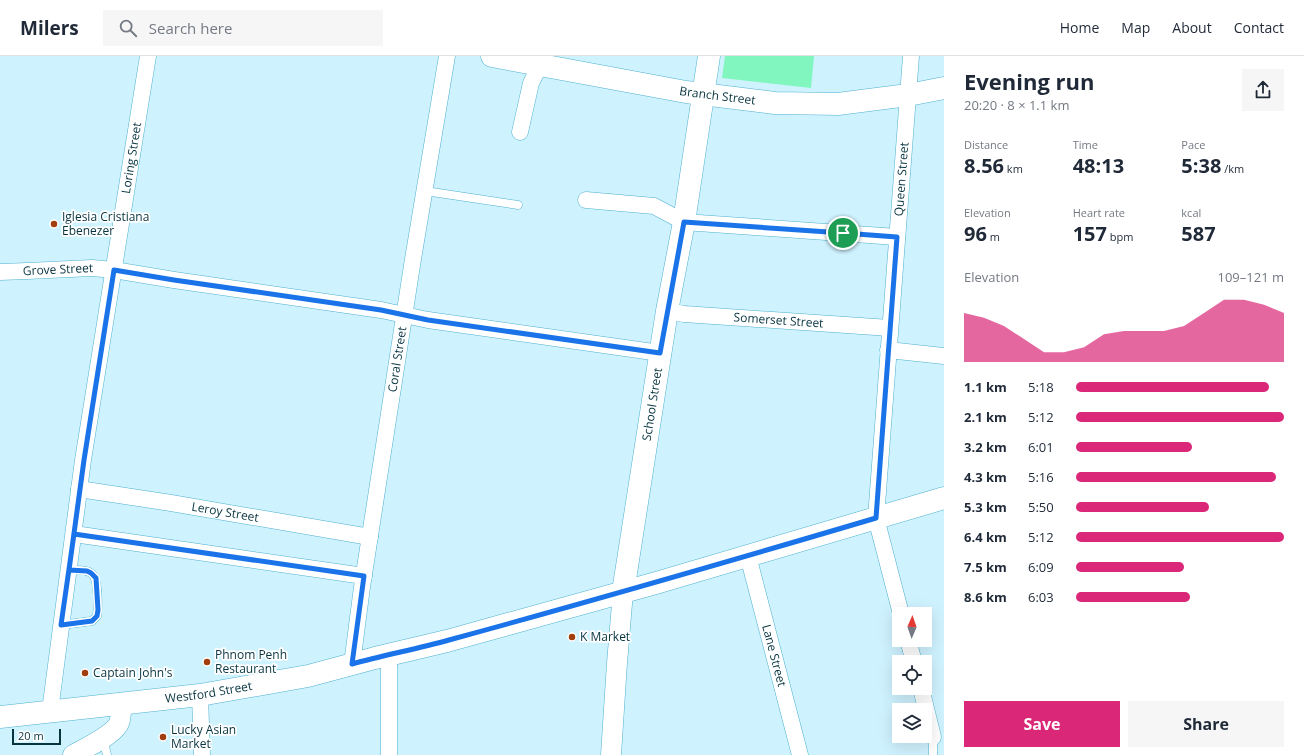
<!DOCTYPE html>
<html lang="en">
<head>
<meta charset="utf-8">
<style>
	:root { --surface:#fff; --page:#f6f6f7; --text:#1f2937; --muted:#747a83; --line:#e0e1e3; --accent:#db2777 }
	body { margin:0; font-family:"Open Sans",sans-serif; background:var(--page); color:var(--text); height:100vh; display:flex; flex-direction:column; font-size:15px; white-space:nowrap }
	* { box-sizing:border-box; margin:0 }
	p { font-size:13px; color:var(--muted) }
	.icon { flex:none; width:22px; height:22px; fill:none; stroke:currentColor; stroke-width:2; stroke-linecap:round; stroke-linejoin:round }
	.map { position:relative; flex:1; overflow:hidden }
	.drawer { display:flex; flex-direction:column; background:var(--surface); width:360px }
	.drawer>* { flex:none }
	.needle { width:26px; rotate:2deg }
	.fabs { position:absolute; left:892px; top:551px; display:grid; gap:8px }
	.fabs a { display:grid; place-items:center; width:40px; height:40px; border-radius:0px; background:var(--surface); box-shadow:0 4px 16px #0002; font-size:20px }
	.scale { position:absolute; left:12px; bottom:10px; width:49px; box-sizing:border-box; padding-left:4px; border:2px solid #073440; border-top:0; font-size:11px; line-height:14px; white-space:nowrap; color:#073440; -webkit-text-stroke:3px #fff; paint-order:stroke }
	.pin { position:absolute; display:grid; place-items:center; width:34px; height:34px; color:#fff; margin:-17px; border:2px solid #fff; border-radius:50%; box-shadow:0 1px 4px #0007 }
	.round { display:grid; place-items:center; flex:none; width:42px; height:42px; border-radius:0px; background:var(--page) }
	.summary { display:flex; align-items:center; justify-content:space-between; height:68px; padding:0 20px }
	h1 { font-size:22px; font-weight:700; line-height:30px }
	.figures { display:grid; grid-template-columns:repeat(3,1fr); gap:6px; height:68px; padding:4px 20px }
	.figures div { display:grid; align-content:center }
	.figures b { font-size:20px; font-weight:700 }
	.figures small { font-size:11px; font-weight:400 }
	.figures p { font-size:11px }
	.chart { height:112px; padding:8px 20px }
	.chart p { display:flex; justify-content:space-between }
	.chart svg { width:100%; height:72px; margin-top:4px; fill:var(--accent); opacity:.7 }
	.cta { display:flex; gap:8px; margin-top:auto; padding:8px 20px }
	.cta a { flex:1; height:46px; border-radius:0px; background:var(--accent); color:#fff; font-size:16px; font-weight:700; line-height:46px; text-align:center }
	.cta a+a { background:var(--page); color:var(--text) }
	ul { padding:0 20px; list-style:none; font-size:13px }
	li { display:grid; grid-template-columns:64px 48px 1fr; align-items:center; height:30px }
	li i { height:10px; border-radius:5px; background:var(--accent) }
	header { display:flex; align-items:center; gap:24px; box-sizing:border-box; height:56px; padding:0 20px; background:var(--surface); border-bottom:1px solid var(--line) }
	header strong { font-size:19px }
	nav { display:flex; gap:22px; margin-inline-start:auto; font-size:14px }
	.search { width:280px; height:36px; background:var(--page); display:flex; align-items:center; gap:10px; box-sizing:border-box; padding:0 14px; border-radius:0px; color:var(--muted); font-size:15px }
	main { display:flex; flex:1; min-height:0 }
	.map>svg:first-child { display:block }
	.green { fill:#81f7bf }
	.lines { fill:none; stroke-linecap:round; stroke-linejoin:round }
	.service-casing { stroke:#4eb1d0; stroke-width:9 }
	.minor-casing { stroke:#4eb1d0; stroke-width:17 }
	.tertiary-casing { stroke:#4eb1d0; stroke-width:21 }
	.secondary-casing { stroke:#4eb1d0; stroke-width:23 }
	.service { stroke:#fff; stroke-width:8 }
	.minor { stroke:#fff; stroke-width:16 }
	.tertiary { stroke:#fff; stroke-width:20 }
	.secondary { stroke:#fff; stroke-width:22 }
	.route-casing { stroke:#fff; stroke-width:8 }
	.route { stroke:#1a73e8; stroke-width:5 }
	.poi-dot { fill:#a23e0d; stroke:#fff; stroke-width:1.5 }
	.labels { text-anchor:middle; stroke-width:3.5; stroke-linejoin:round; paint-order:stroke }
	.street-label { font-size:12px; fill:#073440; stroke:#fff }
	.poi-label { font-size:12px; fill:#073440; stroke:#fff; text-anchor:start }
</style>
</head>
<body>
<header>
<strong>Milers</strong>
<div class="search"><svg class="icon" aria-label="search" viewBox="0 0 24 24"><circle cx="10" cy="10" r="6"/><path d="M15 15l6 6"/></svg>Search here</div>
<nav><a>Home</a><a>Map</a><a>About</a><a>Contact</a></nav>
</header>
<main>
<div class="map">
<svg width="944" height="699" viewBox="0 0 944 699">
	<rect width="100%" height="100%" fill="#cef2fe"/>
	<path class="green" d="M725 0H814L811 32 722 22Z"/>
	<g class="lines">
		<g class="service-casing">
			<path id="service" d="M425 135 518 149
				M61 569 92 565 97 560C98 551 99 522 91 517 86 513 75 514 69 514
				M103 682 107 699
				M933 699V681"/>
		</g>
		<g class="minor-casing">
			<g id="minor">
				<path d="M520 76 531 27 540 9 541 0"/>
				<path d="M586 144 654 150 684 166 897 181"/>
				<path id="s1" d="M0 216 27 215 92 212 114 214 174 224 381 254 428 264 660 297"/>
				<path id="s2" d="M667 255 684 258 890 272"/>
				<path d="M888 294 944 300"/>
				<path id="s3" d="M79 433 171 447 370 481"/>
				<path d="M74 478 364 520"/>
				<path id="s4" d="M748 500 800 699"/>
				<path id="s5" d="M901 558 876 462 911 0"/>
				<path d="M908 584 914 606"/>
				<path id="s6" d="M352 608 362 531 413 203 447 0"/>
				<path d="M921 632 933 681"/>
				<path d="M200 639 202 699"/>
				<path id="s7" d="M50 655 83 404 148 0"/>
				<path d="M389 699V598"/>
			</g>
		</g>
		<g class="tertiary-casing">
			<path id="tertiary" d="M73 699C85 692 110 681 118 669 122 662 121 654 121 647
				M611 699 617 607 623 536"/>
		</g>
		<g class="secondary-casing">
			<g id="secondary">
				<path id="s8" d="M492 0 686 36 775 47 838 48 908 39 944 32"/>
				<path id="s9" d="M623 536 667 255 684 166 709 0"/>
				<path id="s10" d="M0 661 200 639 308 620 375 602 447 585 656 527 944 442"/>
			</g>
		</g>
		<use href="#service" class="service"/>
		<use href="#minor" class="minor"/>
		<use href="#tertiary" class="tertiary"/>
		<use href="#secondary" class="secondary"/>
	</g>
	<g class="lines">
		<g class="route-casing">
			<path id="route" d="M843 177 684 166 660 297 428 264 381 254 174 224 114 214 84 404 69 514 87 515 91 517 96 522 98 554 97 560 92 565 61 569 74 478 364 520 352 608C384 599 417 593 449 584 592 545 734 504 876 462L897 181 843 177"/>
		</g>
		<use href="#route" class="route"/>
	</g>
	<g class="poi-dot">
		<circle cx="54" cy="168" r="4"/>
		<circle cx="572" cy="581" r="4"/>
		<circle cx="207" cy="606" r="4"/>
		<circle cx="85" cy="617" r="4"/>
		<circle cx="163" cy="681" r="4"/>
	</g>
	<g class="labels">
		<g class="street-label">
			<text dy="4" stroke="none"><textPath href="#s8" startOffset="229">Branch Street</textPath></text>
			<text dy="4" stroke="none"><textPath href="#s7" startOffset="559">Loring Street</textPath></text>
			<text dy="4" stroke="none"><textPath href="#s5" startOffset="439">Queen Street</textPath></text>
			<text dy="4" stroke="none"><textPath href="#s1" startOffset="58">Grove Street</textPath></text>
			<text dy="4" stroke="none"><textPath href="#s2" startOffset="112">Somerset Street</textPath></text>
			<text dy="4" stroke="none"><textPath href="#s6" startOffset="308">Coral Street</textPath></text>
			<text dy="4" stroke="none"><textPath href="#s9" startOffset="190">School Street</textPath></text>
			<text dy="4" stroke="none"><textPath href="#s3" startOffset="148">Leroy Street</textPath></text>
			<text dy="4" stroke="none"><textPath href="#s4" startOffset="103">Lane Street</textPath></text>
			<text dy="4" stroke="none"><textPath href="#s10" startOffset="210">Westford Street</textPath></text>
		</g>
		<g class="poi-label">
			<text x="62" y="165">Iglesia Cristiana<tspan x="62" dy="14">Ebenezer</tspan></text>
			<text x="580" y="585">K Market</text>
			<text x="215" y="603">Phnom Penh<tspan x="215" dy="14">Restaurant</tspan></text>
			<text x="93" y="621">Captain John's</text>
			<text x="171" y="678">Lucky Asian<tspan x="171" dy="14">Market</tspan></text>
		</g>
	</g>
</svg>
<div class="fabs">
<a><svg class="needle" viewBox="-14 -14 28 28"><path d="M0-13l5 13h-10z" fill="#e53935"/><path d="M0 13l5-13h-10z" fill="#747a83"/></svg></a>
<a><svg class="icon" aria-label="locate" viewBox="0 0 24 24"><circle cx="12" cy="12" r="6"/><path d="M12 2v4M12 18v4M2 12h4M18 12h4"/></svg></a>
<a><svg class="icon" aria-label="layers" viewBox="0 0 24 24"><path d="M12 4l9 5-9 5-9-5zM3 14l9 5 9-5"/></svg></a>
</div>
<div class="scale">20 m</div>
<div class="pin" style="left:843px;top:177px;background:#1e9e55"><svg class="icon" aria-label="arrive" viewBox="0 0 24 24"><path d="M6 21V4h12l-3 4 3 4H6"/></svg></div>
</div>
<section class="drawer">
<div class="summary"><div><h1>Evening run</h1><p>20:20 · 8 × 1.1 km</p></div><a class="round"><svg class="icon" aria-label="share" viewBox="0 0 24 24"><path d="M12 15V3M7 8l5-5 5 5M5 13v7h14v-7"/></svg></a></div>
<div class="figures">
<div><p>Distance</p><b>8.56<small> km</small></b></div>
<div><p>Time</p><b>48:13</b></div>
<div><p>Pace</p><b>5:38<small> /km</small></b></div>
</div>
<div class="figures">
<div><p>Elevation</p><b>96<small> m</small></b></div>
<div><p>Heart rate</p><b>157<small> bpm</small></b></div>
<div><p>kcal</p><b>587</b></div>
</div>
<div class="chart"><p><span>Elevation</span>109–121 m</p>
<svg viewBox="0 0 160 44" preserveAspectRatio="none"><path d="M0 44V14L10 17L20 22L30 30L40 38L50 38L60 35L70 27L80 25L90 25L100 25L110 22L120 14L130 6L140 6L150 9L160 14V44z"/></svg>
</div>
<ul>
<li><b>1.1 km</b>5:18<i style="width:93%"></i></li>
<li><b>2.1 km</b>5:12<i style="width:100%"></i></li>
<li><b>3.2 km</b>6:01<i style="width:56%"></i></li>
<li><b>4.3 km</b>5:16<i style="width:96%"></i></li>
<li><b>5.3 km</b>5:50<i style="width:64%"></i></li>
<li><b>6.4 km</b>5:12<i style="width:100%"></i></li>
<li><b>7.5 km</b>6:09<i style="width:52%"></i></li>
<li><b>8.6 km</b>6:03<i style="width:55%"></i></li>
</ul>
<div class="cta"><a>Save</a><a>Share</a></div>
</section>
</main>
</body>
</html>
